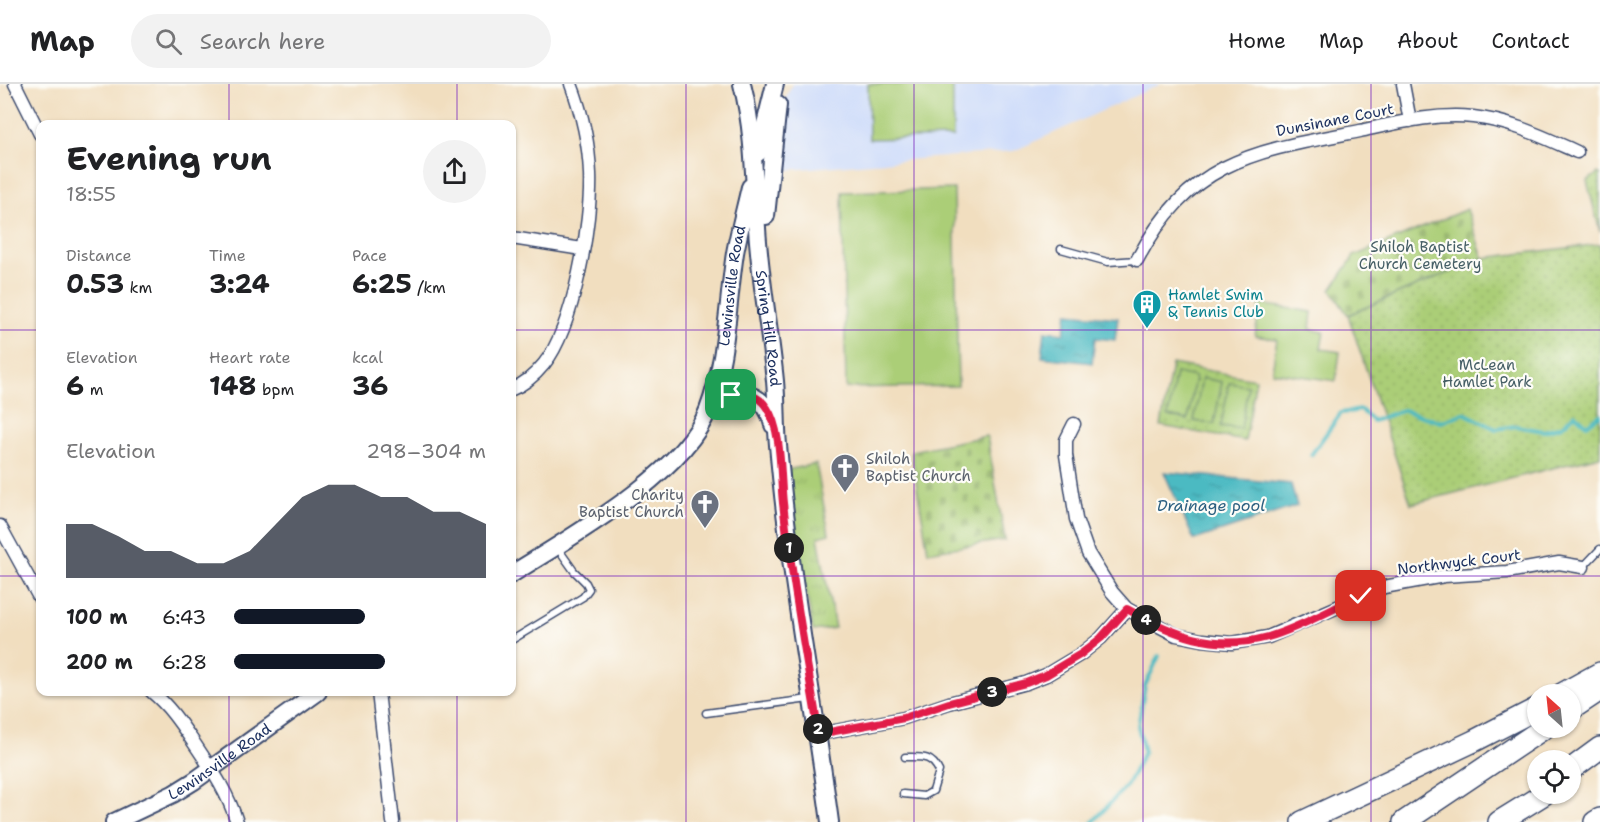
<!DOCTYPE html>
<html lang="en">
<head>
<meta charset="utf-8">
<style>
	:root { --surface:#fff; --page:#f2f2f2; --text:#202124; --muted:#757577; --line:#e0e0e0; --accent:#111827 }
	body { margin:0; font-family:"Shantell Sans",sans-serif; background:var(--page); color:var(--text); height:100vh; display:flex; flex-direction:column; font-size:22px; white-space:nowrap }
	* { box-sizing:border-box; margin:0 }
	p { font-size:20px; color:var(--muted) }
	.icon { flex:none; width:33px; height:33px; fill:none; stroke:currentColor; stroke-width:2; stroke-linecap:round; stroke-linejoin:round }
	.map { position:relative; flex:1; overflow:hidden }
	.sheet { position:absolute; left:36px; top:36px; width:480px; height:576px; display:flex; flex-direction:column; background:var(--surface); border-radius:12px; box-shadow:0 2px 4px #0004 }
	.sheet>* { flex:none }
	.needle { width:39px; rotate:333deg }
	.tools { position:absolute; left:1527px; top:600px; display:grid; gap:12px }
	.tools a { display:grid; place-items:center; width:54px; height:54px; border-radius:50%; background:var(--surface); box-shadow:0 2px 4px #0004; font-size:30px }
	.pin { position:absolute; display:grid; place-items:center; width:51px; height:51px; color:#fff; margin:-26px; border-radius:12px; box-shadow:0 3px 9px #0006 }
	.km { position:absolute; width:30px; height:30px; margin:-15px; border-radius:50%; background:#222; color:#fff; font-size:16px; line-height:30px; text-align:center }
	.round { display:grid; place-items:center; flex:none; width:63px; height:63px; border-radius:32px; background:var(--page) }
	.headline { display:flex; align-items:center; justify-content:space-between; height:102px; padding:0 30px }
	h1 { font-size:33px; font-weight:700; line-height:45px }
	.figures { display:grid; grid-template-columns:repeat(3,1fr); gap:9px; height:102px; padding:6px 30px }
	.figures div { display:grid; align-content:center }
	.figures b { font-size:26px; font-weight:700 }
	.figures small { font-size:16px; font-weight:400 }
	.figures p { font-size:16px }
	.chart { height:168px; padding:12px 30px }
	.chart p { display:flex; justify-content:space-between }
	.chart svg { width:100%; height:108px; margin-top:6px; fill:var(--accent); opacity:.7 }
	ul { padding:0 30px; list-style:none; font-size:20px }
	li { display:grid; grid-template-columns:96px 72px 1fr; align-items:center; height:45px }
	li i { height:15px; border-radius:8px; background:var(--accent) }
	header { display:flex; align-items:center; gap:36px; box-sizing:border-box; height:84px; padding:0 30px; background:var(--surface); border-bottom:2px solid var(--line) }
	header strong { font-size:28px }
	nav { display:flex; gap:33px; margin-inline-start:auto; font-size:21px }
	.search { width:420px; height:54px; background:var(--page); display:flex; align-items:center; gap:15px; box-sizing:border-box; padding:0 21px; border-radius:33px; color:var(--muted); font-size:22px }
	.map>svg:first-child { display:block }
	.built { fill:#cddbfa }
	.grass { fill:url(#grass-tufts); stroke:#637e6a; stroke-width:1.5 }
	.cemetery { fill:url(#cemetery-stones); stroke:#637e6a; stroke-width:1.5 }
	.park { fill:url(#park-dots); stroke:#637e6a; stroke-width:1.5 }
	.pitch { fill:#abce77; stroke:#637e6a; stroke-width:1.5 }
	.water { fill:url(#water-ripples); stroke:#337490; stroke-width:1.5 }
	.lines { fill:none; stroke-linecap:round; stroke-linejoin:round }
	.stream { stroke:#4bbac2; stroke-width:4 }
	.lane-casing { stroke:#3b496d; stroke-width:9 }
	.street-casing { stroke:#3b496d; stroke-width:15 }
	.secondary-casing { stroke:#3b496d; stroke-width:20 }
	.highway-casing { stroke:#3b496d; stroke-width:24 }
	.lane { stroke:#fff; stroke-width:6 }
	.street { stroke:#fff; stroke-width:12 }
	.secondary { stroke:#fff; stroke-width:16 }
	.highway { stroke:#fff; stroke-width:21 }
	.route-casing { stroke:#fff; stroke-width:12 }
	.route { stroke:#e11d48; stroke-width:8 }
	.grid { fill:none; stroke:#7b2cbf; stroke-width:1.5; stroke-opacity:0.55 }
	.labels { text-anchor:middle; stroke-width:4.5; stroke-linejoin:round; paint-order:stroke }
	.street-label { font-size:15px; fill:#1b2f5e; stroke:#fdfcf7 }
	.park-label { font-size:15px; fill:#465f66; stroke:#fdfcf7 }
	.culture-label { font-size:15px; fill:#0d838f; stroke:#fdfcf7; text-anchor:start }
	.worship-label { font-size:15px; fill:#5b616d; stroke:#fdfcf7; text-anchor:start }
	.water-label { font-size:16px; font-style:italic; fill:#2c6081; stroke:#fdfcf7 }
</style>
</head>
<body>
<header>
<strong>Map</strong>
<div class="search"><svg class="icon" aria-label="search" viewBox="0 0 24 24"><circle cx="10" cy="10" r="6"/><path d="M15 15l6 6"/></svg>Search here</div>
<nav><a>Home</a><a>Map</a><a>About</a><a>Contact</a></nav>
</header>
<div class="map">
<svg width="1600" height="738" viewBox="0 0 1600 738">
	<defs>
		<pattern id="grass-tufts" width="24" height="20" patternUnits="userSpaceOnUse" patternTransform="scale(1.5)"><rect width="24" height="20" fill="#abce77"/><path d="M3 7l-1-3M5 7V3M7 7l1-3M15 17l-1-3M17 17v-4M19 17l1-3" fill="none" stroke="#93b169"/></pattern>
		<pattern id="cemetery-stones" width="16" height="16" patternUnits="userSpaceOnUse" patternTransform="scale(1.5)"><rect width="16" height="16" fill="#abce77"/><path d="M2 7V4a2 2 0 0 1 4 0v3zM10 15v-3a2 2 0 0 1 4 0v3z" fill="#93b169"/></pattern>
		<pattern id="park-dots" width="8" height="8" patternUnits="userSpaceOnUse" patternTransform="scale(1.5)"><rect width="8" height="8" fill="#abce77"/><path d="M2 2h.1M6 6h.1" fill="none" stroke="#93b169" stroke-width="1.8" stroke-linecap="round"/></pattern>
		<pattern id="water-ripples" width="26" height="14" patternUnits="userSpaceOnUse" patternTransform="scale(1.5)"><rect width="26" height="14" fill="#4bbac2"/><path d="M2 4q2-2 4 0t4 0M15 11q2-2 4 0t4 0" fill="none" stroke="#3e98a1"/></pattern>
	</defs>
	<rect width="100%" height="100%" fill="#fdfcf7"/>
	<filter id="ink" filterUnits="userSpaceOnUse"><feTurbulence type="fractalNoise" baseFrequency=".0167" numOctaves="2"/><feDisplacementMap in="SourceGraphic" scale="12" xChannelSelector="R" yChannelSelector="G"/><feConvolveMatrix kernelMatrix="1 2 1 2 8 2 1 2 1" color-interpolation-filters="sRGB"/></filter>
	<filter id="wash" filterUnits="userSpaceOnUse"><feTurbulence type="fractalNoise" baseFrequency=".008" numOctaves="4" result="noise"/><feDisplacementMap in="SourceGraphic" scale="24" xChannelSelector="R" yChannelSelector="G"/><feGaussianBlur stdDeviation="1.35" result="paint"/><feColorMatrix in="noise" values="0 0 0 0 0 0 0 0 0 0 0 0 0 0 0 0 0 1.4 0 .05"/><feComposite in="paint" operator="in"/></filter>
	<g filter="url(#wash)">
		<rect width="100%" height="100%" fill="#f1debf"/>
		<path class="built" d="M792 0H1161L1014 67 764 88 780 28Z"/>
		<path class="grass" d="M816 380 829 450 818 453 835 544 813 547 786 386Z"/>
		<path class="cemetery" d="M1467 125 1483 174 1348 231 1331 206 1354 172Z
			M987 352 1005 456 928 468 911 367Z"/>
		<path class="park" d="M1598 89 1600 90V148L1587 97Z
			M1600 160V372L1411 420 1348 231 1483 174Z
			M1172 280 1256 295 1245 357 1161 342Z"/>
		<path class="pitch" d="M868 0H953V53L869 55Z
			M954 105 958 302 846 304 842 108Z
			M1260 220 1312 228 1310 245 1324 248 1321 265 1340 268 1336 297 1272 288 1277 255 1255 252Z
			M1176 289 1195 293 1188 336 1168 332Z
			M1202 294 1222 298 1214 340 1194 337Z
			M1229 299 1248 302 1241 345 1221 342Z"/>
		<path class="water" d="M1067 229 1118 234 1115 256 1095 254 1092 279 1042 273 1045 247 1064 249Z
			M1164 388 1291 400 1297 422 1194 456Z"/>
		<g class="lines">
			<path class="stream" d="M1311 371 1341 329 1361 326 1373 337 1403 326 1441 338 1464 329 1496 345 1516 342 1544 347 1562 342 1575 330 1587 341 1600 331
				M1093 738 1127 701 1144 668 1138 642 1145 602 1159 572"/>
		</g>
	</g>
	<g filter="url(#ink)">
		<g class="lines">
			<g class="lane-casing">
				<path id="lane" d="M1061 165 1108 178 1137 176
					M1583 483 1600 465
					M512 556 583 513 589 505 586 499 574 487 557 463
					M706 629 809 615
					M903 710 924 712 933 707 939 687C931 671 922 673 905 673"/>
			</g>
			<g class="street-casing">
				<path id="street" d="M15 0 40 50
					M1403 0 1410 37
					M512 154 582 165
					M1137 176C1191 74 1257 67 1360 47 1397 39 1435 29 1473 33 1511 37 1543 53 1577 68
					M512 305C525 300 535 291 544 280 574 243 592 137 590 90 589 59 582 29 571 0
					M1074 340 1066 356V371L1076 435 1088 469 1112 508 1127 525 1176 551 1202 556 1232 559 1268 553 1384 503 1444 492 1507 488 1559 479 1583 483
					M0 442 40 515
					M152 608C170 623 181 640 194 659 212 686 227 707 237 738
					M378 608 393 738
					M819 650 904 634 949 619 1026 599 1046 591 1081 570 1101 554 1127 525"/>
			</g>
			<g class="secondary-casing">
				<g id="secondary">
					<path id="s1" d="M742 0C754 47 754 95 757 144 760 195 770 246 775 297 777 318 776 340 778 361 789 487 813 612 830 738"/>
					<path d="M758 69 775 0"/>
					<path d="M766 132 778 21"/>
					<path d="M708 328C732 302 764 303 773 341"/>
					<path id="s2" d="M512 490C569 454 684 390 708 326 727 276 727 222 735 169 739 147 745 125 750 103"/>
					<path id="s3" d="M114 738 173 710 194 697 318 608"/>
				</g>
			</g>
			<g class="highway-casing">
				<path id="highway" d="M1562 610 1600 589
					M1570 626 1600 606
					M1570 686 1600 664
					M1302 738 1474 657 1538 624
					M1404 738 1544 644
					M1499 738 1544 710
					M1595 738 1600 735"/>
			</g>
			<use href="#lane" class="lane"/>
			<use href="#street" class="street"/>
			<use href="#secondary" class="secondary"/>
			<use href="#highway" class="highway"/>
		</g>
	</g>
	<g class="lines" filter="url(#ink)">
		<g class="route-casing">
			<path id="route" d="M731 311C745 308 759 311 767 324 782 346 780 392 783 419 792 496 806 573 819 650L904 634 949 619 1026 599 1046 591 1081 570 1101 554 1127 525C1174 551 1214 568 1268 553 1300 544 1331 525 1361 512"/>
		</g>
		<use href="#route" class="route"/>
	</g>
	<path class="grid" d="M229 0V40M457 0V40M686 0V738M914 0V738M1143 0V738M1371 0V738M0 246H40M512 246H1600M0 492H40M512 492H1600M229 608V738M457 608V738"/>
	<defs>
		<g id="building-pin" transform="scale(1.5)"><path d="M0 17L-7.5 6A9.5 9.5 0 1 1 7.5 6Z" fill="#0f9aa8" stroke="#fdfcf7"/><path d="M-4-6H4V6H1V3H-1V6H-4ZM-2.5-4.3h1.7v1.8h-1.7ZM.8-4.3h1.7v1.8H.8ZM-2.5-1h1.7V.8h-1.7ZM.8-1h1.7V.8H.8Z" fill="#fff"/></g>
		<g id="church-pin" transform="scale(1.5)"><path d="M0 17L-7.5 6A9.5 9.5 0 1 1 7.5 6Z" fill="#6b7280" stroke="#fdfcf7"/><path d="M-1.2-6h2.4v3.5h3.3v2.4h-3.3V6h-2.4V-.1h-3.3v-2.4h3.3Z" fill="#fff"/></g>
	</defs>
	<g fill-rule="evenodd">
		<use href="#building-pin" x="1147" y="220"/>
		<use href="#church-pin" x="845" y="384"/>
		<use href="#church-pin" x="705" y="420"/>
	</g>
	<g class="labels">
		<g class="street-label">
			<text transform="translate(1335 36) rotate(-11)" y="5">Dunsinane Court</text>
			<text dy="5" stroke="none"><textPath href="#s2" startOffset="386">Lewinsville Road</textPath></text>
			<text dy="5" stroke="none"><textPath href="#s1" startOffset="246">Spring Hill Road</textPath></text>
			<text transform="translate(1459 478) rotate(-7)" y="5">Northwyck Court</text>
			<text dy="5" stroke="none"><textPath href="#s3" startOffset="122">Lewinsville Road</textPath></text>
		</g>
		<g class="park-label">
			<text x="1420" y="168">Shiloh Baptist<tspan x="1420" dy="17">Church Cemetery</tspan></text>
			<text x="1487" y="286">McLean<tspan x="1487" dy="17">Hamlet Park</tspan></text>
		</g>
		<g class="culture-label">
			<text x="1168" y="216">Hamlet Swim<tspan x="1168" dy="17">&amp; Tennis Club</tspan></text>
		</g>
		<g class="worship-label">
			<text x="866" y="380">Shiloh<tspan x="866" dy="17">Baptist Church</tspan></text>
			<text x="684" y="416" text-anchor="end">Charity<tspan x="684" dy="17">Baptist Church</tspan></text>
		</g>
		<g class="water-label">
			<text x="1211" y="427">Drainage pool</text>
		</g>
	</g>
</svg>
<div class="tools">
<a><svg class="needle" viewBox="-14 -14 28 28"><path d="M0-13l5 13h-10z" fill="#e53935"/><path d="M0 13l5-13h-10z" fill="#757577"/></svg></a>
<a><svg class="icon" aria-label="locate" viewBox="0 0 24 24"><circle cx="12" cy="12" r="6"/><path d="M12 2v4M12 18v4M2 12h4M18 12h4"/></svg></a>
</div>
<div class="pin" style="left:731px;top:311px;background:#1e9e55"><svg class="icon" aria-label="arrive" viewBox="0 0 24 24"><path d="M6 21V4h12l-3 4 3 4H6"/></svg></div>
<div class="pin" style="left:1361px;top:512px;background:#d93025"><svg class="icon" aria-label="check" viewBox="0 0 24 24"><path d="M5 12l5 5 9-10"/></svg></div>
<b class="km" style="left:789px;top:464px">1</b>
<b class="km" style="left:818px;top:645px">2</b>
<b class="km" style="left:992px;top:608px">3</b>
<b class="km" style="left:1146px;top:536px">4</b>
<section class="sheet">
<div class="headline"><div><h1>Evening run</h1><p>18:55</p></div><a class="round"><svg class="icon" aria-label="share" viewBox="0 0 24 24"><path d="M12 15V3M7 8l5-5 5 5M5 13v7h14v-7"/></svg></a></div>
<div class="figures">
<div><p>Distance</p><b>0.53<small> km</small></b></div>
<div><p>Time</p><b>3:24</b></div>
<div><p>Pace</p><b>6:25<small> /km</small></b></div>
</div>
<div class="figures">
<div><p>Elevation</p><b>6<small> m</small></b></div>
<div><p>Heart rate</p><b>148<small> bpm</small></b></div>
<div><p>kcal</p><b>36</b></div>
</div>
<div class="chart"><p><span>Elevation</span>298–304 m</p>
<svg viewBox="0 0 160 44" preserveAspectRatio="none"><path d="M0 44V22L10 22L20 27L30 33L40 33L50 38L60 38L70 33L80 22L90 11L100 6L110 6L120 11L130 11L140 17L150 17L160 22V44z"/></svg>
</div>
<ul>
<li><b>100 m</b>6:43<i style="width:52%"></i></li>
<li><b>200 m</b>6:28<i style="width:60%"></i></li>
</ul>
</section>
</div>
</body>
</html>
